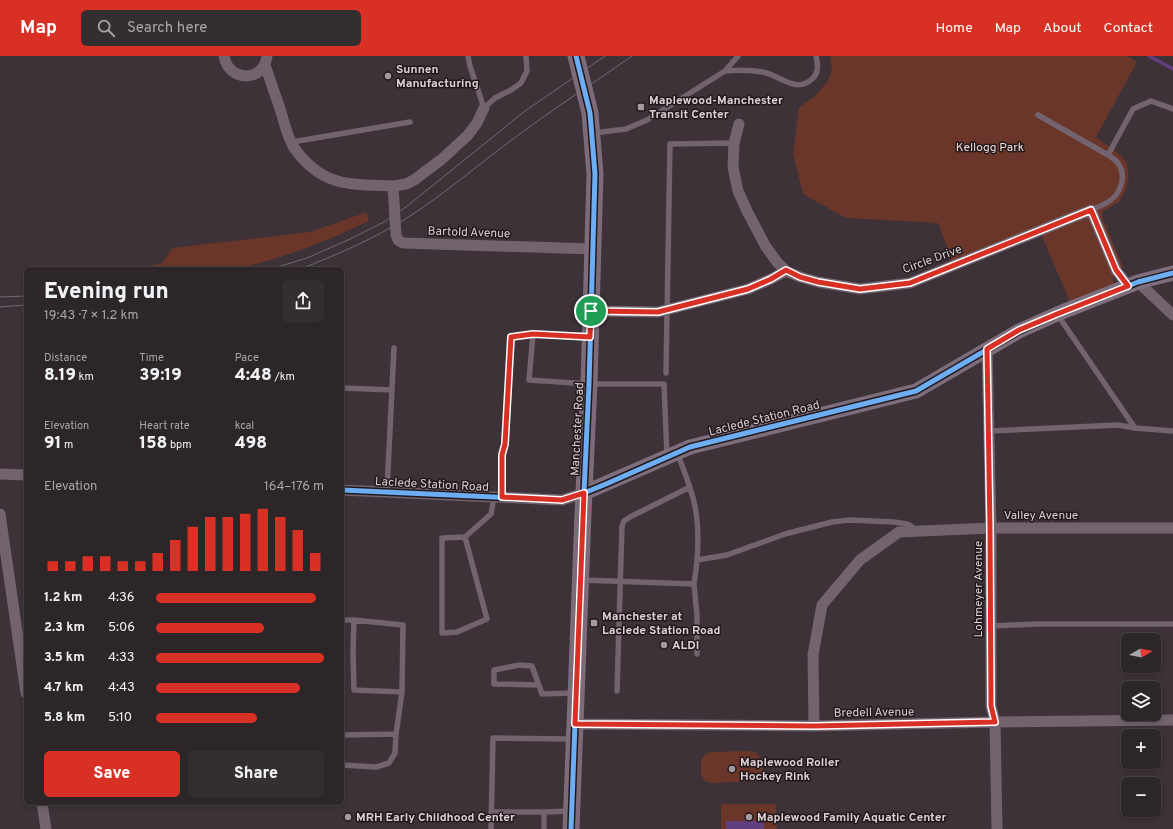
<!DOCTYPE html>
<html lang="en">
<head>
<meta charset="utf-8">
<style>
	:root { --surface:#2d2629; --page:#352e31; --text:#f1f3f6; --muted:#a7a5a8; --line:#484346; --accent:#d93025 }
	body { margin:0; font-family:Overpass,sans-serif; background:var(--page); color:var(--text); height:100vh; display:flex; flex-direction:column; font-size:15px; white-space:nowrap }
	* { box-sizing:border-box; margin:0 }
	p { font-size:13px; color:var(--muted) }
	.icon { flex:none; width:22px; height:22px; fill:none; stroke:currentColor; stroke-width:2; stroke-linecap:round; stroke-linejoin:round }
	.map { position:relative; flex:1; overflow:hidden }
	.drawer { position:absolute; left:24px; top:211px; width:320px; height:538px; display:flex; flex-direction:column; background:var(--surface); border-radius:6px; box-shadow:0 2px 6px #0003,0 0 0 1px var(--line) }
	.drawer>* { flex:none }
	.needle { width:26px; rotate:81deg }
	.controls { position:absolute; left:1121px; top:577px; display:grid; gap:8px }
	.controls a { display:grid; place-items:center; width:40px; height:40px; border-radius:6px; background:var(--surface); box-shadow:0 2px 6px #0003,0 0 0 1px var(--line); font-size:20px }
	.pin { position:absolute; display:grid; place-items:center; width:34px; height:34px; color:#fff; margin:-17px; border:2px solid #fff; border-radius:50%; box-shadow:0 1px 4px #0007 }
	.round { display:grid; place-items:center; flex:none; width:42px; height:42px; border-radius:6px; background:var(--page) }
	.head { display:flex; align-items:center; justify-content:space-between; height:68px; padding:0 20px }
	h1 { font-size:22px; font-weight:800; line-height:30px }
	.stats { display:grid; grid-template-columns:repeat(3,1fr); gap:6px; height:68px; padding:4px 20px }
	.stats div { display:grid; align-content:center }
	.stats b { font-size:17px; font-weight:800 }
	.stats small { font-size:11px; font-weight:400 }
	.stats p { font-size:11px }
	.chart { height:112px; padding:8px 20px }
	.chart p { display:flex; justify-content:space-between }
	.chart svg { width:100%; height:72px; margin-top:4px; stroke:var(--accent); stroke-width:6 }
	.primary-button { display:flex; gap:8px; margin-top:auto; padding:8px 20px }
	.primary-button a { flex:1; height:46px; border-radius:6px; background:var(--accent); color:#fff; font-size:16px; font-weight:800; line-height:46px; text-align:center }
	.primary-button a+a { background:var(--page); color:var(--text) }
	ul { padding:0 20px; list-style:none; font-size:13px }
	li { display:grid; grid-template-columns:64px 48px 1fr; align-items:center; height:30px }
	li i { height:10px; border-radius:5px; background:var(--accent) }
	header { display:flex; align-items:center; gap:24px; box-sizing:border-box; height:56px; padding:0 20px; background:var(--accent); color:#fff }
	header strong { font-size:19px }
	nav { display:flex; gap:22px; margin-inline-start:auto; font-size:14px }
	.search { width:280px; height:36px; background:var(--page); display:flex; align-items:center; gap:10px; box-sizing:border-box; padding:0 14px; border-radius:6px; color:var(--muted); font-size:15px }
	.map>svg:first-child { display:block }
	.green { fill:#693629 }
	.water { fill:#613f7e }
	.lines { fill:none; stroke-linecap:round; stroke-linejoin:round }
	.stream { stroke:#613f7e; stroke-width:3.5 }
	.lane { stroke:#72636f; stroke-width:5.5 }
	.street { stroke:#72636f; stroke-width:11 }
	.secondary { stroke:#7e6d7c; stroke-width:15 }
	.primary { stroke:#7d6b7a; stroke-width:17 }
	.tram { stroke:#746972; stroke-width:1 }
	.cycleway-casing { stroke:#22191c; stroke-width:8 }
	.cycleway { stroke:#6dadf4; stroke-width:5 }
	.route-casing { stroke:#fff; stroke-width:8 }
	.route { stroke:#d93025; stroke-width:5 }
	.poi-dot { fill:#a5999e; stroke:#22191c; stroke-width:1.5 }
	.labels { text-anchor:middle; stroke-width:3; stroke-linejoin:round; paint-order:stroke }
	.poi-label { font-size:12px; font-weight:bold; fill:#ddd0d5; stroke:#22191c; text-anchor:start }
	.park-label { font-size:12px; fill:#f3dbd4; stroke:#22191c }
	.street-label { font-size:12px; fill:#ddd0d5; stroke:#22191c }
</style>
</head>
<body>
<header>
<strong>Map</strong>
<div class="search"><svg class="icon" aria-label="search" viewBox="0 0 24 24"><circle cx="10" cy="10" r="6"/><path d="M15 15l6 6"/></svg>Search here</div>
<nav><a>Home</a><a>Map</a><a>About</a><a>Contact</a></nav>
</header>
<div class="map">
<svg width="1173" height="773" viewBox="0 0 1173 773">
	<rect width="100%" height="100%" fill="#3c3237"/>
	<path class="green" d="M830 0H1127L1137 6 1096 81 1119 98 1127 107 1129 121 1126 133 1119 146 1103 155 1102 160 1123 211 1113 220 1114 227 1070 246 1038 171 953 207 938 167 846 162 803 138 793 98 799 51 814 41 827 26 832 13Z
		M367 156 369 165C326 185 281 204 233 213H135L162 207 172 192 310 176Z
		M751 695C763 698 762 707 762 717L756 725 713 727 706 726 701 719V704L706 698 710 696Z
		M721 748H776L777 773H721Z"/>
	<path class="water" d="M726 765H764V773H726Z"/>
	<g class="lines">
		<path class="stream" d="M1149 0 1173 13"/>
		<path class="lane" d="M468 0 470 10 484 52 495 42 511 34 521 27 527 15 526 0
			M725 15C738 14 751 14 763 16 779 19 796 38 812 23 819 17 818 9 816 0
			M1038 59 1108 99C1111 101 1116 104 1118 107 1127 120 1121 138 1108 146 1103 149 1097 151 1091 154
			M594 77 626 73 647 64 725 15 738 0
			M292 86 410 66
			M1108 99 1133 53 1151 45 1173 53
			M1057 258 1135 372
			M588 281 533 278 529 324 589 328H664L667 400
			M666 317 670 88 734 87
			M342 332 392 334
			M989 375 1118 369 1135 372 1173 375
			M387 435 394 292
			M502 441V399L505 388 511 281 533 278
			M465 481 442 482V577L457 576 487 563 465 481 491 458 494 441
			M697 504 727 499 785 478 832 466 850 464 894 466 907 468 911 470 915 474
			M582 524 694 528C698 503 700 476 695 450 691 432 684 414 677 397
			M694 528 697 559V598
			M342 564H354L353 597 354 634 402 636 396 678 395 697 389 707 376 711 342 709
			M354 564 403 569 402 636
			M991 570 1036 568H1173
			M539 629 494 628V614L520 609 532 610 542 638 574 637
			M617 635 622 470 624 465 630 461 690 431
			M342 679 396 678
			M491 756H544
			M491 773 493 682 572 683
			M544 773V756L570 755"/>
		<path class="street" d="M224 0C228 26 264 27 267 0
			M265 9C269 21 273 32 277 44 283 59 285 76 293 90 301 103 315 116 329 122 347 130 373 129 393 130L396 179 398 184 403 187 593 193
			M739 68 734 87 733 111 738 135 747 155 766 191 777 206 786 215 800 221 818 226 860 233 910 227 1091 154 1116 214 1128 230
			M393 130 406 128 414 124 442 103 468 79 477 67 484 52
			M1138 226 1173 259
			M591 255 658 256 748 233 771 223 786 215
			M987 293 991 472V650L995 666 997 773
			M0 418 26 419
			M342 434 562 444 584 437
			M0 458 26 637
			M575 668 814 670 995 666 1173 664
			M814 670 813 599 822 549 860 504 899 476 991 472H1173
			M42 747 46 773"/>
		<path class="secondary" d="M584 437 690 391 916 335 1019 275 1057 258 1138 226 1173 217"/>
		<path class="primary" d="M571 773 583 458 589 328 595 118 590 57 576 0"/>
		<path class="tram" d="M271 213 307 202 348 184 384 166 406 151 525 55 605 0
			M300 213C337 199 373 183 407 162 449 135 487 101 528 72 562 47 598 24 632 0
			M0 241 26 240
			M0 251 26 249"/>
		<g class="cycleway-casing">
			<path id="cycleway" d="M342 434 562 444 584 437 606 428 690 391 916 335 1019 275 1057 258 1138 226 1173 217
				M571 773 583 458 589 328 595 118 590 57 576 0"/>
		</g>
		<use href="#cycleway" class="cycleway"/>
	</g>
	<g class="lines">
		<g class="route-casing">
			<path id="route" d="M1091 154 1116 214 1128 230 1057 258 1019 274 987 293 990 472 991 650 995 666 814 670 575 668 584 437 562 444 502 441V399L505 388 511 281 533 278 590 281 591 255 658 256 748 233 771 223 786 214 800 221 818 226 860 233 910 227Z"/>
		</g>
		<use href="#route" class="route"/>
	</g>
	<g class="poi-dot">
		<circle cx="388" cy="20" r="4"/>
		<rect x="637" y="47" width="8" height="8" rx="2"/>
		<rect x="590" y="563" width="8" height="8" rx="2"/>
		<circle cx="664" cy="589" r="4"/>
		<circle cx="732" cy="713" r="4"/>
		<circle cx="348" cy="761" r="4"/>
		<circle cx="749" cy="761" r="4"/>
	</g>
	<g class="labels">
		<g class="poi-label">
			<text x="396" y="17">Sunnen<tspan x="396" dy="14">Manufacturing</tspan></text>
			<text x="649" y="48">Maplewood-Manchester<tspan x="649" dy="14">Transit Center</tspan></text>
			<text x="602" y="564">Manchester at<tspan x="602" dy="14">Laclede Station Road</tspan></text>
			<text x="672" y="593">ALDI</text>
			<text x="740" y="710">Maplewood Roller<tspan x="740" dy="14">Hockey Rink</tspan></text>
			<text x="356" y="765">MRH Early Childhood Center</text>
			<text x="757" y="765">Maplewood Family Aquatic Center</text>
		</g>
		<g class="park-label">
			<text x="990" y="95">Kellogg Park</text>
		</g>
		<g class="street-label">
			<text transform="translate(469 176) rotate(2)" y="4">Bartold Avenue</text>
			<text transform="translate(932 203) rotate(-20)" y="4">Circle Drive</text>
			<text transform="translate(764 362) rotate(-14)" y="4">Laclede Station Road</text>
			<text transform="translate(577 373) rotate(-87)" y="4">Manchester Road</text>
			<text transform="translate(432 428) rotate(3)" y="4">Laclede Station Road</text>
			<text x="1041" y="463">Valley Avenue</text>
			<text transform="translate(978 533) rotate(-90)" y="4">Lohmeyer Avenue</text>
			<text transform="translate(874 656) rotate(-1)" y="4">Bredell Avenue</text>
		</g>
	</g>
</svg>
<div class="controls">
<a><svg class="needle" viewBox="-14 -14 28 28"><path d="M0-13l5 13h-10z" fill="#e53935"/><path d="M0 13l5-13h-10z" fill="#a7a5a8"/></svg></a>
<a><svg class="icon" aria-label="layers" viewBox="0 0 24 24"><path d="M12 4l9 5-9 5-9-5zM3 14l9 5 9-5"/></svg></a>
<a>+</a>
<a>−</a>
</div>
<div class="pin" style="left:591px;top:255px;background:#1e9e55"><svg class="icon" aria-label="arrive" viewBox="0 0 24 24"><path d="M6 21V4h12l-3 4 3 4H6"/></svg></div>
<section class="drawer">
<div class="head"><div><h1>Evening run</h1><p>19:43 · 7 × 1.2 km</p></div><a class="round"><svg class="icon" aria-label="share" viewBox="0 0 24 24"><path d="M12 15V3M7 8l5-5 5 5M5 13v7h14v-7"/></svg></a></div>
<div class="stats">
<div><p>Distance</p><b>8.19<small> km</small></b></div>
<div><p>Time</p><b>39:19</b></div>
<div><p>Pace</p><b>4:48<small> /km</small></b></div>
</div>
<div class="stats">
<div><p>Elevation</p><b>91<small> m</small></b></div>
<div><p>Heart rate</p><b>158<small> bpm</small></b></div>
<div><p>kcal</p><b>498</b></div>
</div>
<div class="chart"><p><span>Elevation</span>164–176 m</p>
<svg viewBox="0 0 160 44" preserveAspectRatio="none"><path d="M5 44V38M15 44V38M25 44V35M35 44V35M45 44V38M55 44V38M65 44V33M75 44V25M85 44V17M95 44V11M105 44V11M115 44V9M125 44V6M135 44V11M145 44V19M155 44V33"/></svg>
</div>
<ul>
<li><b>1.2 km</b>4:36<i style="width:95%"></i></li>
<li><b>2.3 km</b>5:06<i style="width:64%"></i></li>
<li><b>3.5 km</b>4:33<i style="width:100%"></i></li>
<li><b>4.7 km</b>4:43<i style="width:86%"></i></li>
<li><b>5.8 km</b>5:10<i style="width:60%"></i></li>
</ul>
<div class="primary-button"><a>Save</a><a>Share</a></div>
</section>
</div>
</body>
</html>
